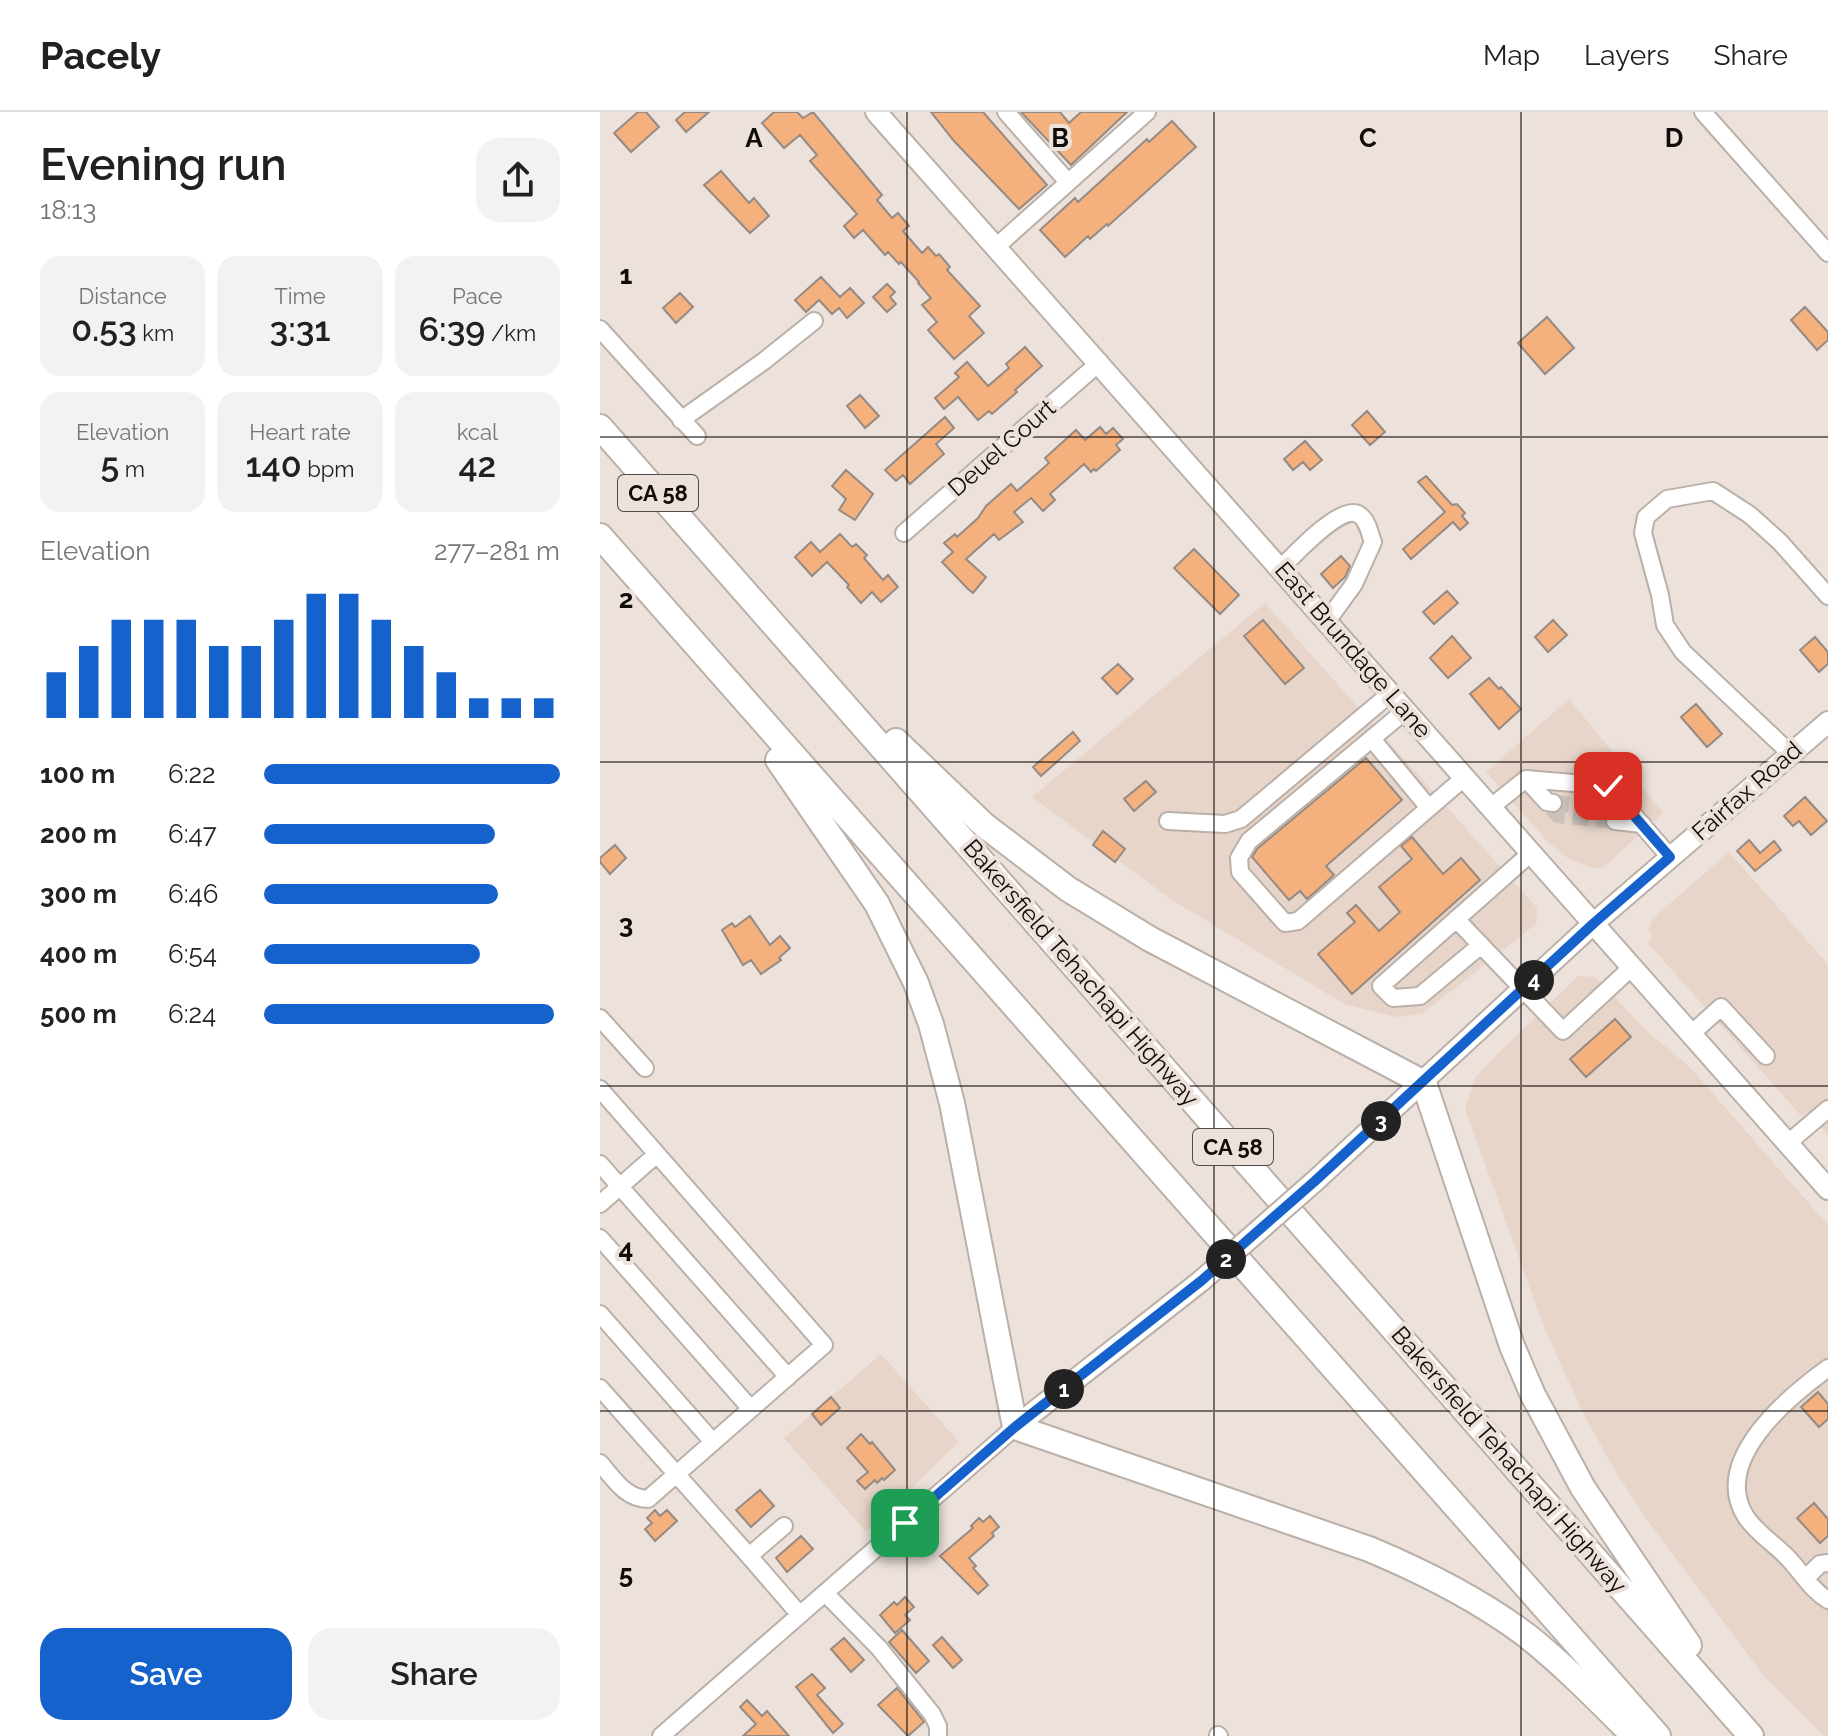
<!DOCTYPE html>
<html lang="en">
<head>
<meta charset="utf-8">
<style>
	:root { --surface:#fff; --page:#f2f2f2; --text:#202124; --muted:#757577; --line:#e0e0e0; --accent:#1562cc }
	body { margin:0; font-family:Raleway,sans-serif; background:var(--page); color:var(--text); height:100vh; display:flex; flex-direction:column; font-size:30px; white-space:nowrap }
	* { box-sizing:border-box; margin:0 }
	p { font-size:26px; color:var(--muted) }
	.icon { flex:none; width:44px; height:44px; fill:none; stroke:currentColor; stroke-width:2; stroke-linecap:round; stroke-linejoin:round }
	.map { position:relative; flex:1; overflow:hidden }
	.panel { display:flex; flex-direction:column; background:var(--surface); width:600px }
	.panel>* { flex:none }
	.pin { position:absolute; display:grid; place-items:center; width:68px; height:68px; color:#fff; margin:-34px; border-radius:16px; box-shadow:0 4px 12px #0006 }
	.km { position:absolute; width:40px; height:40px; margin:-20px; border-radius:50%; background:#222; color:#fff; font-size:22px; line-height:40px; text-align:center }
	.round { display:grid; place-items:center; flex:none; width:84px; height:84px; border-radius:24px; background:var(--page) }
	.summary { display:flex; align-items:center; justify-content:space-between; height:136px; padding:0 40px }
	h1 { font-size:44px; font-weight:600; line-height:60px }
	.stats { display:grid; grid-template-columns:repeat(3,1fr); gap:12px; height:136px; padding:8px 40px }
	.stats div { display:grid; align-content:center; border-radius:20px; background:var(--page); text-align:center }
	.stats b { font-size:34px; font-weight:600 }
	.stats small { font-size:22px; font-weight:400 }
	.stats p { font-size:22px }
	.chart { height:224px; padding:16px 40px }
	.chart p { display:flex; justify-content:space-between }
	.chart svg { width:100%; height:144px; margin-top:8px; stroke:var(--accent); stroke-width:6 }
	.primary-button { display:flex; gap:16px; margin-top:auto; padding:16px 40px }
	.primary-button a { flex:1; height:92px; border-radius:24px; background:var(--accent); color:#fff; font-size:32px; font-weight:600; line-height:92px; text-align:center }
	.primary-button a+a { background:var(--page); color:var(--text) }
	ul { padding:0 40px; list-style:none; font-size:26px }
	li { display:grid; grid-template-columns:128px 96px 1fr; align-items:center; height:60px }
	li i { height:20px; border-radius:10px; background:var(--accent) }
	header { display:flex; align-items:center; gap:48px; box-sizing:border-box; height:112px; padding:0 40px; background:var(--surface); border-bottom:2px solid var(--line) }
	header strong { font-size:38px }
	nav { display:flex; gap:44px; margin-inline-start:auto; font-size:28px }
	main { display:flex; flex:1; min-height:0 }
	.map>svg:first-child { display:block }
	.built { fill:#e7d5c9 }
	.building { fill:#f4b07d; stroke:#958b84; stroke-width:2 }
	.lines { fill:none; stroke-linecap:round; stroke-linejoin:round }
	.minor-tunnel { stroke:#ccc2bc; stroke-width:16; stroke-dasharray:16 8; stroke-linecap:butt }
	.minor-casing { stroke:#bab0a8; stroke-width:20 }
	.major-casing { stroke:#bab0a8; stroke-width:24 }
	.highway-casing { stroke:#bab0a8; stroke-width:28 }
	.minor { stroke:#fff; stroke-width:16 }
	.major { stroke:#fff; stroke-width:20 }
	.highway { stroke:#fff; stroke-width:24 }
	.major-bridge-casing { stroke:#bab0a8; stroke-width:24; stroke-linecap:butt }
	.major-bridge { stroke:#fff; stroke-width:20 }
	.route-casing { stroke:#fff; stroke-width:16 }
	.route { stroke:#1562cc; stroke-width:10 }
	.grid { fill:none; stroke:#100c0a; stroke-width:2; stroke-opacity:0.55 }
	.labels { text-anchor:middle; stroke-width:8; stroke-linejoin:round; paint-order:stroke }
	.shield { fill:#ede2db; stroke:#524c49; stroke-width:2 }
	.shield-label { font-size:22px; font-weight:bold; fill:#100c0a }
	.street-label { font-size:24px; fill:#100c0a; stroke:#ede2db }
	.grid-label { font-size:26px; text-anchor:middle; font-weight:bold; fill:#100c0a; stroke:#ede2db; stroke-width:8; stroke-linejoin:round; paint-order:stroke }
</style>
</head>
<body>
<header>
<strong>Pacely</strong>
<nav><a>Map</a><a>Layers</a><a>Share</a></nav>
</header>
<main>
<section class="panel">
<div class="summary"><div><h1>Evening run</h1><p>18:13</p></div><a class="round"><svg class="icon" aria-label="share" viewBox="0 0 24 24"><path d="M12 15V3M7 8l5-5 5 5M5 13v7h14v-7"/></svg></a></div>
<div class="stats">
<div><p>Distance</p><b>0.53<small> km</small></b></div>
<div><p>Time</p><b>3:31</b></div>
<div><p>Pace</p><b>6:39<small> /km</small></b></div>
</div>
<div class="stats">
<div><p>Elevation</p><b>5<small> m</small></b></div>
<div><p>Heart rate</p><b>140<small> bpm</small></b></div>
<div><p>kcal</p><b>42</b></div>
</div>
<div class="chart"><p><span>Elevation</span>277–281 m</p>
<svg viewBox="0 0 160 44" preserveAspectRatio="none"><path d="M5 44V30M15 44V22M25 44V14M35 44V14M45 44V14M55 44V22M65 44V22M75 44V14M85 44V6M95 44V6M105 44V14M115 44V22M125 44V30M135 44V38M145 44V38M155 44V38"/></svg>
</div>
<ul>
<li><b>100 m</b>6:22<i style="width:100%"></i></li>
<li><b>200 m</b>6:47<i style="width:78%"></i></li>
<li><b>300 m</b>6:46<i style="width:79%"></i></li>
<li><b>400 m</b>6:54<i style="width:73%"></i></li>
<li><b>500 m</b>6:24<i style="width:98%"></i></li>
</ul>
<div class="primary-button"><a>Save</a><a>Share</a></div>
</section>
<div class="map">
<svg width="1228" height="1624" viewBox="0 0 1228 1624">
	<rect width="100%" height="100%" fill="#ede2db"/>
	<path class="built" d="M665 491 937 796 936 812 822 902 796 905 744 892 569 786 432 685Z
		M969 587 1063 701 1003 756H994L970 748 948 730 886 660Z
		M1129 740 1228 852V1023L1208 1000 1201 1004 1048 831 1052 824 1049 817 1052 807Z
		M978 864 995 865 1049 921 1089 954 1228 1113V1624H1224L1166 1566 1045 1405 1012 1354 982 1299 944 1215 865 997 875 966 899 940Z
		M281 1242 359 1330 266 1420 184 1326Z"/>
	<path class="building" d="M38 0H46L59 15 31 40 14 21Z
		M85 0H109L86 20 76 8Z
		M174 0H197L203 6 213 0 282 83 277 88 292 106 298 101 309 114 303 119 322 141 328 135 336 144 339 142 350 155 347 158 380 194 369 204 384 221 354 247 328 218 337 210 322 193 331 186 318 171 319 170 301 150 299 152 288 140 285 143 263 118 254 126 244 114 257 102 210 49 217 43 200 23 184 36 162 11Z
		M331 0H383L447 73 419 97 354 29Z
		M421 0H460L469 11 481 0H527L471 53Z
		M572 9 596 35 508 114 507 112 490 127 488 124 465 145 440 118 475 86 478 90 547 27 549 30Z
		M121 59 149 91 154 86 169 104 150 121 104 73Z
		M221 165 240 185 250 176 264 191 247 206 239 196 232 202 219 188 206 200 195 188Z
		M287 172 295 180 290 185 296 192 287 200 273 185Z
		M80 181 93 195 76 211 63 196Z
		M1205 195 1228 220V228L1217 238 1191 208Z
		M947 205 974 236 945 262 918 231Z
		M425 235 442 254 415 278 417 280 392 302 389 299 378 308 358 285 344 297 335 286 359 265 355 261 367 250 388 274 409 256 406 252Z
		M260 283 279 304 265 316 247 294Z
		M767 299 785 320 770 333 752 313Z
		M345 305 354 316 336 332 344 342 310 372 303 363 296 369 285 358Z
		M500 315 506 322 513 316 523 327 516 333 520 338 496 359 494 357 491 360 484 352 450 382 455 388 443 399 431 386 414 400 423 410 399 428 394 422 366 447 386 465 373 481 368 477 342 450 353 440 344 431 355 422 357 425 378 406 386 394 411 372 417 379 449 351 445 346 476 318 485 328Z
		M705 329 722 348 710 358 703 350 693 358 684 347Z
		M246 358 273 382 255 408 239 398 246 387 232 374Z
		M826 364 852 393 857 392 865 401 862 404 868 411 860 418 853 410 811 447 803 437 845 400 818 370Z
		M240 422 252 435 256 432 267 443 264 446 283 468 288 463 298 475 281 490 272 480 261 491 247 475 249 473 227 450 212 464 195 445 211 430 220 440Z
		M594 437 639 483 620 502 574 456Z
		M741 444 750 454 745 465 733 476 721 462Z
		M847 479 858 491 834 512 823 500Z
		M663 508 704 556 685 572 644 524Z
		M953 508 967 523 948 540 935 525Z
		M852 524 871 546 848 566 830 546Z
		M1215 525 1228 540V552L1219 560 1200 538Z
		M518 552 533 567 517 582 502 566Z
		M889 566 899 577 901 575 921 597 899 617 870 582Z
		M1096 592 1122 622 1107 635 1081 605Z
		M473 620 480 629 441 664 433 655Z
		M766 646 802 688 726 754 734 763 707 787 700 779 689 788 652 745 658 736Z
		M546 669 556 680 534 699 524 687Z
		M1205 685 1227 709 1211 723 1199 709 1193 714 1184 704Z
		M503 719 525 737 515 750 493 733Z
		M812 725 843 762 861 746 880 768 752 882 718 842 755 810 747 801 756 793 779 819 800 800 779 775 812 747 801 734Z
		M1149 728 1160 741 1174 729 1181 738 1155 759 1137 739Z
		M15 733 26 746 10 762 0 750V746Z
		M150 804 170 833 180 824 190 836 179 846 181 848 161 862 151 848 143 853 122 818 132 811 135 815Z
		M1015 907 1031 925 986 965 970 947Z
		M1218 1280 1228 1292V1307L1219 1315 1201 1295Z
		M231 1285 240 1296 221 1313 212 1302Z
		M261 1322 270 1332 272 1330 295 1358 284 1368 282 1366 277 1371 275 1368 265 1377 257 1369 268 1360 247 1336Z
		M160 1378 174 1394 151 1415 136 1398Z
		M1214 1391 1228 1407V1424L1220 1431 1197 1406Z
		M55 1398 60 1404 67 1398 77 1409 55 1429 45 1417 52 1411 47 1406Z
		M390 1404 399 1415 392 1421 394 1424 369 1446 376 1454 373 1456 388 1473 378 1482 340 1444 373 1416 371 1414 379 1406 383 1410Z
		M201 1424 213 1437 187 1460 176 1446Z
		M305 1485 314 1495 305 1503 310 1508 295 1521 280 1503 294 1490 297 1493Z
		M302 1518 329 1549 316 1561 289 1530Z
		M342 1525 362 1548 353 1556 333 1533Z
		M244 1526 264 1548 251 1560 231 1537Z
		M212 1562 225 1576 217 1583 243 1612 233 1621 196 1575Z
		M297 1576 324 1610 308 1624 278 1593Z
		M147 1588 162 1604 167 1599 189 1624H143L156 1612 140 1595Z"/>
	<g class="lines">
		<path class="minor-tunnel" d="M953 691 1012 696
			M952 696 958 703 1015 709"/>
		<g class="minor-casing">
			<path id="minor" d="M406 0 467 69
				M1103 0 1228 141
				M396 135 547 0
				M0 217 97 324
				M81 308 164 249 214 209
				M304 421 500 250
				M681 456C694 443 740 393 758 402 768 408 769 420 773 430L754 472 727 509
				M806 598 649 729 639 746 640 760 685 811 698 809 865 665
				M772 627 829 696
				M1191 642 1083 540 1065 513 1060 483 1043 421 1046 405 1067 387 1113 379 1150 403 1180 430 1228 484
				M926 667 947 690 953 691
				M891 695 926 667 1008 674 1070 745
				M568 709 625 712 641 707 791 581
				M1015 709 1042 712
				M856 807 963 919 1032 855
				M881 833 820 884 793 886 781 874 932 740
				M0 906 45 956
				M1091 922 1121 895 1166 944
				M0 977 224 1233 48 1387C26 1387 14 1367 0 1351
				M1188 1031 1228 997
				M0 1052 188 1265
				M0 1092 57 1042
				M0 1126 151 1297
				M0 1202 113 1330
				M1228 1256C1188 1285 1110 1349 1146 1405 1155 1419 1174 1432 1186 1444 1201 1459 1211 1478 1228 1488
				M0 1276 149 1444
				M184 1414 149 1444 200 1503
				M1207 1465 1220 1452 1228 1451
				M225 1481 279 1536 332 1602 338 1614V1624
				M618 1623 619 1624
				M61 1624 415 1315"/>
		</g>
		<g class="major-casing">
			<path id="major" d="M276 0 1228 1077
				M715 1069 994 811 1228 610
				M415 1315 601 1169"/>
		</g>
		<g class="highway-casing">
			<path id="highway" d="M0 315 1151 1624
				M0 424 1058 1624
				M296 629 384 713 468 777 550 827 824 971 912 1234 933 1283 983 1376 1089 1533
				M178 648 277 792 316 871 331 912 352 991 415 1315 769 1437C824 1460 878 1487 926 1523 965 1554 999 1589 1034 1624"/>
		</g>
		<use href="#minor" class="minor"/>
		<use href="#major" class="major"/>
		<use href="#highway" class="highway"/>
		<g class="major-bridge-casing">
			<path id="major-bridge" d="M601 1169 715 1069"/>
		</g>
		<use href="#major-bridge" class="major-bridge"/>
	</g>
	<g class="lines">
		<g class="route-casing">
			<path id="route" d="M305 1411 415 1315 601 1169 715 1069 994 811 1070 745 1008 674"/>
		</g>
		<use href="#route" class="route"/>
	</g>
	<path class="grid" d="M307 0V1624M614 0V1624M921 0V1624M0 325H1228M0 650H1228M0 974H1228M0 1299H1228"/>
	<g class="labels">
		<g class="shield">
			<rect x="18" y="363" width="80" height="36" rx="6"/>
			<rect x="593" y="1017" width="80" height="36" rx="6"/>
		</g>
		<g class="shield-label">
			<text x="58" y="389">CA 58</text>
			<text x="633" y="1043">CA 58</text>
		</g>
		<g class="street-label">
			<text transform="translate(402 336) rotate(-41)" y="8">Deuel Court</text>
			<text transform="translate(753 538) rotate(49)" y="8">East Brundage Lane</text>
			<text transform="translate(1147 679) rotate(-41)" y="8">Fairfax Road</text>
			<text transform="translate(481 861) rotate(49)" y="8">Bakersfield Tehachapi Highway</text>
			<text transform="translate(909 1348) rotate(49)" y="8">Bakersfield Tehachapi Highway</text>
		</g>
	</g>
	<g class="grid-label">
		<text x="154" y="35">A</text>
		<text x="460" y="35">B</text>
		<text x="768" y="35">C</text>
		<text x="1074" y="35">D</text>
		<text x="26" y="172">1</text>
		<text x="26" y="496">2</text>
		<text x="26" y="821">3</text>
		<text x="26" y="1146">4</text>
		<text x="26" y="1471">5</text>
	</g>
</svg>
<div class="pin" style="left:305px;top:1411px;background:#1e9e55"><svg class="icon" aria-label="arrive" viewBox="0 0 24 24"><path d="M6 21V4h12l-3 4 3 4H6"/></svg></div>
<div class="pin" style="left:1008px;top:674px;background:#d93025"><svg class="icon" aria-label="check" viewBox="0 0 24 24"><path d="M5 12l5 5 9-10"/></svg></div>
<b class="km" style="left:464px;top:1277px">1</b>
<b class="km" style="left:626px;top:1147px">2</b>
<b class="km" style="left:781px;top:1009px">3</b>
<b class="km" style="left:934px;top:868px">4</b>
</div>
</main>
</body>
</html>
